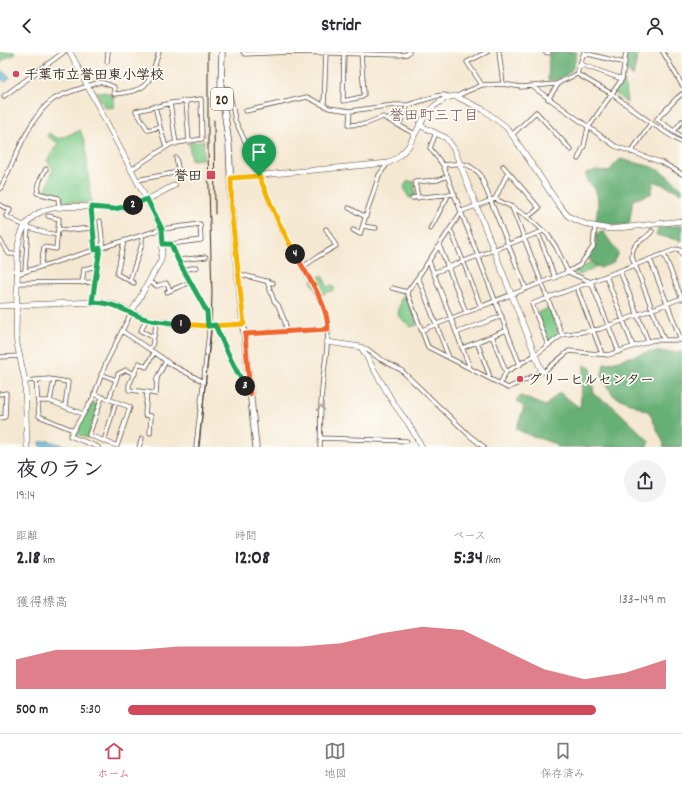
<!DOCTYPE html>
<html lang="ja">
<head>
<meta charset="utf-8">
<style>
	:root { --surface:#fff; --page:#f2f2f3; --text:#2b2b33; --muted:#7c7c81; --line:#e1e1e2; --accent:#d1495b }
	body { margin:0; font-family:Dekko,"Klee One",sans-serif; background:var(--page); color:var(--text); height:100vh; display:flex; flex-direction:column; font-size:15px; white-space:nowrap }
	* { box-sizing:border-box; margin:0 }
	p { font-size:13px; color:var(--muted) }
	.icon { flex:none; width:22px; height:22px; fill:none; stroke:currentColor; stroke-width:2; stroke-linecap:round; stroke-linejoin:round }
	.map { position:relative; height:395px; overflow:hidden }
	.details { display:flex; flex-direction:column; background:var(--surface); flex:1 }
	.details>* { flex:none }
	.pin { position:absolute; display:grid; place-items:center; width:34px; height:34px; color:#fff; margin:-41px -17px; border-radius:50% 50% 50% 0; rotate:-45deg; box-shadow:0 0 4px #0007 }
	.pin .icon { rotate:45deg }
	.km { position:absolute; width:20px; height:20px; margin:-10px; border-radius:50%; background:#222; color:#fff; font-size:11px; line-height:20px; text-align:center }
	.round { display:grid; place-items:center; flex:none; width:42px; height:42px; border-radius:21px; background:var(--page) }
	.head { display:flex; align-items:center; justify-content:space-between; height:68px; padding:0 16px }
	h1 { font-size:22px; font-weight:700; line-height:30px }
	.stats { display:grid; grid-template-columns:repeat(3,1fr); gap:6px; height:68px; padding:4px 16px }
	.stats div { display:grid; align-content:center }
	.stats b { font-size:20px; font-weight:700 }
	.stats small { font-size:11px; font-weight:400 }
	.stats p { font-size:11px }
	.chart { height:112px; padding:8px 16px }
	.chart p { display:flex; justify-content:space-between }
	.chart svg { width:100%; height:72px; margin-top:4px; fill:var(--accent); opacity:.7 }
	ul { padding:0 16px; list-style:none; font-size:13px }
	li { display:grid; grid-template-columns:64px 48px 1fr; align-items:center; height:30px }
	li i { height:10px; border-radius:5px; background:var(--accent) }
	header { display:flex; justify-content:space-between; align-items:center; height:52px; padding:0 16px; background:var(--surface); font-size:18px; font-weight:700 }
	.tab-bar { display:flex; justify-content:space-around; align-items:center; height:56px; border-top:1px solid var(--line); background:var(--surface); font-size:11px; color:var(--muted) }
	.tab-bar a { display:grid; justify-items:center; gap:2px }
	.tab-bar .current { color:var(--accent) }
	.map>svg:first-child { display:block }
	.green { fill:#7ecb89; stroke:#5c7a54 }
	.forest { fill:#66af75; stroke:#506c4a }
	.water { fill:#68c0e5; stroke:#527582 }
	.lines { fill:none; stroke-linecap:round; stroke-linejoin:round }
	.street-casing { stroke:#574639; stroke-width:5 }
	.secondary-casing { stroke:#574639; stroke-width:6 }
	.primary-casing { stroke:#574639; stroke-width:7 }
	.street { stroke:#fff; stroke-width:3.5 }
	.secondary { stroke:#fff; stroke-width:5 }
	.primary { stroke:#fff; stroke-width:5.5 }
	.rail { stroke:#3b2a1e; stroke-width:1 }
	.oneway { stroke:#a79f9a }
	.split-1-casing { stroke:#fff; stroke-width:8 }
	.split-2-casing { stroke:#fff; stroke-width:8 }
	.split-3-casing { stroke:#fff; stroke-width:8 }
	.split-4-casing { stroke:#fff; stroke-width:8 }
	.split-5-casing { stroke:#fff; stroke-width:8 }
	.split-1 { stroke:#f5b400; stroke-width:5 }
	.split-2 { stroke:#22a559; stroke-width:5 }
	.split-3 { stroke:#22a559; stroke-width:5 }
	.split-4 { stroke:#f0652b; stroke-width:5 }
	.split-5 { stroke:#f5b400; stroke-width:5 }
	.poi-dot { fill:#d1495b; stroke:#fdfcf7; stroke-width:1.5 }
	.labels { text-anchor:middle; stroke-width:3.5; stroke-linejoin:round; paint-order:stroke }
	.shield { fill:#fdfcf7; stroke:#75695f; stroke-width:1 }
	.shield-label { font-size:13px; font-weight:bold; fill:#3b2a1e }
	.poi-label { font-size:14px; font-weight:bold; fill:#3b2a1e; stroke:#fdfcf7; text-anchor:start }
	.neighbourhood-label { font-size:15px; fill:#734d4d; stroke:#fdfcf7 }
</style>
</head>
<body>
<header><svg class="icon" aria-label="back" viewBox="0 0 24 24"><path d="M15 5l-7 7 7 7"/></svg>Stridr<svg class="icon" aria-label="person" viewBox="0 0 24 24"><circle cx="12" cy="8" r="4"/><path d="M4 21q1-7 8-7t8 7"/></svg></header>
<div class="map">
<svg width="682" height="395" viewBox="0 0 682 395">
	<rect width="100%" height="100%" fill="#fdfcf7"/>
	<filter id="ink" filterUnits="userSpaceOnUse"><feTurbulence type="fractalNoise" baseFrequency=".025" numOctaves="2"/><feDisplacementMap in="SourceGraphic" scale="8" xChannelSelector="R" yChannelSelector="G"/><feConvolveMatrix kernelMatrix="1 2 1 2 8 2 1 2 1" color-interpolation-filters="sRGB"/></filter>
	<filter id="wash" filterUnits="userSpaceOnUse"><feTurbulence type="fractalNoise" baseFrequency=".012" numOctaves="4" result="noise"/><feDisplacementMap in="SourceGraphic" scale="16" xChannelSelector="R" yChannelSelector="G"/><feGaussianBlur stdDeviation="0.9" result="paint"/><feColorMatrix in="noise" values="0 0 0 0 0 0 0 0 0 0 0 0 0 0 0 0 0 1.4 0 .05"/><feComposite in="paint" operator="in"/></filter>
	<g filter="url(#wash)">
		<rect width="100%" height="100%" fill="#f5e8d2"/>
		<path class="green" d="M0 0H14L15 2 4 7 0 13Z
			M624 28 627 51 614 41Z
			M96 40H105L113 44 114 55 105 56Z
			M80 78 85 91 91 151 62 150V145L45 141 53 117 47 109 58 91 47 84 49 81 59 87Z
			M204 89 203 107 191 108 189 91Z
			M409 129 414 130 416 144 415 145 409 146 404 135 406 131Z
			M591 210 597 214 580 223 575 221V219C581 215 586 214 591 210Z
			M322 223 328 235 332 233 335 238 320 243 311 229Z
			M405 242 417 273 410 275 398 263 400 249Z
			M549 256 559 282 549 290 537 261Z
			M93 351 98 353 87 386 74 381Z"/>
		<path class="forest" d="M549 0H577C574 20 569 26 548 29Z
			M627 0H638L633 25 625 17Z
			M620 107 653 115 665 122 682 136V141L654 129 651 142 633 148 629 173H595C597 158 603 138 587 130L586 121 597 118 608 120Z
			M682 173V189L656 183 658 176Z
			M603 179 618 201 613 211 600 216 588 207 596 192V182Z
			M648 300H682V395H663L664 392 649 360 614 344 601 326 604 312Z
			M584 313 591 316 594 343 613 354 649 389 647 395H556V392L529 383 516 377 524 356 516 348 521 344 545 354 559 340 580 356Z"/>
		<path class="water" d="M0 18 10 25 6 30 0 26Z
			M48 389 70 395H41L40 390Z"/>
	</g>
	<g filter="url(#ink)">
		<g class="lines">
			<g class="street-casing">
				<path id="street" d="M243 0 245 2 293 0 400 3 407 2 409 0
					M344 0 343 49 362 45 364 42 361 0
					M499 0 503 32
					M545 0 549 1
					M663 0 682 33
					M584 1 625 11
					M107 10 108 0
					M580 12 622 27
					M577 22 612 42 651 71 682 91
					M482 33 467 10 487 0
					M533 35 615 94 663 111 682 122
					M221 36 229 37 235 68 251 102 257 120 277 169 325 257C332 282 324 311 322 337 320 356 321 376 320 395
					M682 42 677 46 657 67 682 85
					M4 44 64 0
					M457 45 461 42 482 33 503 32 521 35 556 32 577 22 584 0
					M548 47 559 31
					M186 49 189 90
					M170 51 176 92
					M324 53 326 0
					M155 54 160 75 166 95
					M246 59 307 45 329 56 350 59 349 73 365 72 383 65 415 82
					M350 59 394 53H408L437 44 444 43 448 44
					M399 73 408 53
					M674 79 682 69
					M436 81 430 96 443 113 520 313
					M512 83 536 60 571 98
					M631 100 651 71
					M578 107 584 94 588 76 622 27 626 0
					M443 113C461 111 466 109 480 122L526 237
					M503 114 539 156 528 165
					M46 117 40 128 37 141 58 146 59 155
					M132 117 171 92 202 87 201 47 172 51 136 59 148 78 160 75
					M137 128 179 120 176 106
					M0 137C14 111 29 63 54 47 63 42 72 39 82 36 100 31 96 27 114 35V42C150 39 149 31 159 0
					M412 146 455 142
					M418 146 415 130 438 128 448 124
					M495 147 508 120
					M0 153 10 158 6 164C22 174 38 180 57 183
					M91 155 95 198
					M512 155 562 283
					M349 156 366 165
					M100 169 103 195
					M363 174 376 176
					M58 177 69 178 93 176
					M430 177 448 144
					M353 178 360 182 379 123 388 111
					M449 178 452 181 481 255
					M652 179C645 190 632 187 632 205L664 288
					M538 181 555 226
					M0 188 9 202H17
					M124 189 117 222 134 231
					M163 192H171L178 208 207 260 209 281 196 395
					M439 193 466 260
					M680 198 682 203
					M664 202 682 247
					M650 207 681 288
					M178 208 206 205
					M429 209 470 316
					M41 214 44 195 56 197 59 167 48 164
					M303 215 317 205 336 194 326 177
					M184 218 197 215
					M25 219 28 176
					M620 219 648 289
					M433 221 543 179
					M17 222 162 177 200 172 201 188 171 192
					M239 222 273 231
					M606 224 633 294
					M418 225 449 306
					M130 228 142 192V184
					M267 229 274 249 278 253 285 270 286 280
					M149 230 157 234 166 231 170 238
					M17 231 95 230
					M82 231 84 217 97 214
					M392 236 407 240
					M577 236 602 302
					M167 240 190 230
					M407 240 418 225 462 159 495 147 512 155 528 165 548 183 556 195 568 220 591 230 619 300
					M407 240 428 295 508 336 546 318 569 299 608 303 653 288H682
					M92 250 100 196
					M146 267 141 279 153 285
					M215 273 233 313 249 340
					M422 278 568 220 580 213 593 195 595 175
					M122 279 161 305 170 312 204 330
					M456 281 502 264
					M492 284 506 320
					M477 290 489 322V326
					M548 293 532 252 677 197 682 199
					M361 295 367 297 380 307 401 318 470 384 484 395
					M462 296 507 278
					M149 297 152 294 157 269
					M0 305 20 304
					M101 322 116 328 109 347
					M36 328 39 364 73 378
					M116 328 118 322 126 318 135 322
					M25 329 49 327 68 330 65 355
					M500 332 506 320 535 303 562 283 600 277 682 246
					M147 340 156 342 157 326 166 309
					M0 342 6 341 5 365 0 366
					M94 342 130 355 117 394 89 383 102 345
					M38 349H50L83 362
					M50 349 54 328
					M150 381 151 364 145 363 147 340 129 338V333L139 311 146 315 154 301
					M321 386 407 389
					M104 389 116 350
					M98 395 70 384 93 346 106 311 131 261
					M139 395 142 386"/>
			</g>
			<g class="secondary-casing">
				<path id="secondary" d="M70 0 162 177 163 192 161 208 131 261
					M419 73 446 86 454 97 542 320
					M231 126 388 111 397 106 408 95 425 64 434 54 446 46 455 44 484 58 506 75 515 87 559 153 568 164 578 169 588 173 610 177 682 169
					M0 254 97 250 113 252 141 265 151 268 197 274 244 272
					M245 282 328 277
					M327 290 361 295 394 352 408 371 422 395
					M27 395 25 329 17 292 16 281 18 194C25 153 57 153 91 155 102 156 112 158 122 156 141 153 159 141 175 133"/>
			</g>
			<g class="primary-casing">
				<path id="primary" d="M222 0 221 36 229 93 232 165 256 395"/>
			</g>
			<use href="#street" class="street"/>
			<use href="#secondary" class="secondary"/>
			<use href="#primary" class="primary"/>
			<path class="rail" d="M214 68 215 162
				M199 395 211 274 212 242 208 100V0"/>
		</g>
		<defs><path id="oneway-chevron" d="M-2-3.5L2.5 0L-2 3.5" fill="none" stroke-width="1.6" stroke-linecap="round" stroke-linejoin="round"/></defs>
		<use class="oneway" href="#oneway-chevron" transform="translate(321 356) rotate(-88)"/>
	</g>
	<g class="lines" filter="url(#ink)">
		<g class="split-1-casing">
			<path id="split-1" d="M181 272 208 274 244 272 232 165 231 126 259 124"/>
		</g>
		<g class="split-2-casing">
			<path id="split-2" d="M133 153 114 157 91 155 95 198 100 196 92 250C113 250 124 259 143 266 155 270 168 270 181 272"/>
		</g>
		<g class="split-3-casing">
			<path id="split-3" d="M133 153 147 147 162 177 163 192H171L178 208 207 260 208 274 215 273 233 312 245 334"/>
		</g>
		<g class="split-4-casing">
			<path id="split-4" d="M245 334 250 342 245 282 328 277C328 252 307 223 295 202"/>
		</g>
		<g class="split-5-casing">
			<path id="split-5" d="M259 124 278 169 295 202"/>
		</g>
		<use href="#split-1" class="split-1"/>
		<use href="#split-2" class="split-2"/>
		<use href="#split-3" class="split-3"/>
		<use href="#split-4" class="split-4"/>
		<use href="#split-5" class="split-5"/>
	</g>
	<g class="poi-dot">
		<circle cx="16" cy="22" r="4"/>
		<rect x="206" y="118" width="10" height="10" rx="2"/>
		<circle cx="520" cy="327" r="4"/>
	</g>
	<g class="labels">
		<rect class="shield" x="211" y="36" width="22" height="22" rx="3"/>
		<g class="shield-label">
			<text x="222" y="52">20</text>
		</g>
		<g class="poi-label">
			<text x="24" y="27">千葉市立誉田東小学校</text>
			<text x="202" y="128" text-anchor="end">誉田</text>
			<text x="528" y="332">グリーヒルセンター</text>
		</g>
		<g class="neighbourhood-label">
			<text x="434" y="68">誉田町三丁目</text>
		</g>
	</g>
</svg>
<div class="pin" style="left:259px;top:124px;background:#1e9e55"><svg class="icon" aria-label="arrive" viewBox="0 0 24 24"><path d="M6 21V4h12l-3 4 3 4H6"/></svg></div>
<b class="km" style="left:181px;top:272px">1</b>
<b class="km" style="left:133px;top:153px">2</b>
<b class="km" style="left:245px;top:334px">3</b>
<b class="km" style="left:295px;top:202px">4</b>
</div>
<section class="details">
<div class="head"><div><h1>夜のラン</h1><p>19:14</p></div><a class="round"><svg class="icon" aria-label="share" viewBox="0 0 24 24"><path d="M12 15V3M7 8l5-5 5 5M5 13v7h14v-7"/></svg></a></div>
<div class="stats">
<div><p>距離</p><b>2.18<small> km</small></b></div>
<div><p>時間</p><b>12:08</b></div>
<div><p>ペース</p><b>5:34<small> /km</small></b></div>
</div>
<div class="chart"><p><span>獲得標高</span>133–149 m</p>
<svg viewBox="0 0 160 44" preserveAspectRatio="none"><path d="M0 44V26L10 20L20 20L30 20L40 18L50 18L60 18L70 18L80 16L90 10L100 6L110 8L120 20L130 32L140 38L150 34L160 26V44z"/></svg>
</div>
<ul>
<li><b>500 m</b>5:30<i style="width:87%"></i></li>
</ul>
</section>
<nav class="tab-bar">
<a class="current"><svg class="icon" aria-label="home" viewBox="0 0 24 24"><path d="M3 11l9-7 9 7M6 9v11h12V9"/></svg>ホーム</a>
<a><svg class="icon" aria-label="map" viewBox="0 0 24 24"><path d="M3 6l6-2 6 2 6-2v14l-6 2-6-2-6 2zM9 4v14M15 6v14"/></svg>地図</a>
<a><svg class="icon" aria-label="saved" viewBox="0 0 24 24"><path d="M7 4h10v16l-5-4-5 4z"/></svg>保存済み</a>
</nav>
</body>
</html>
